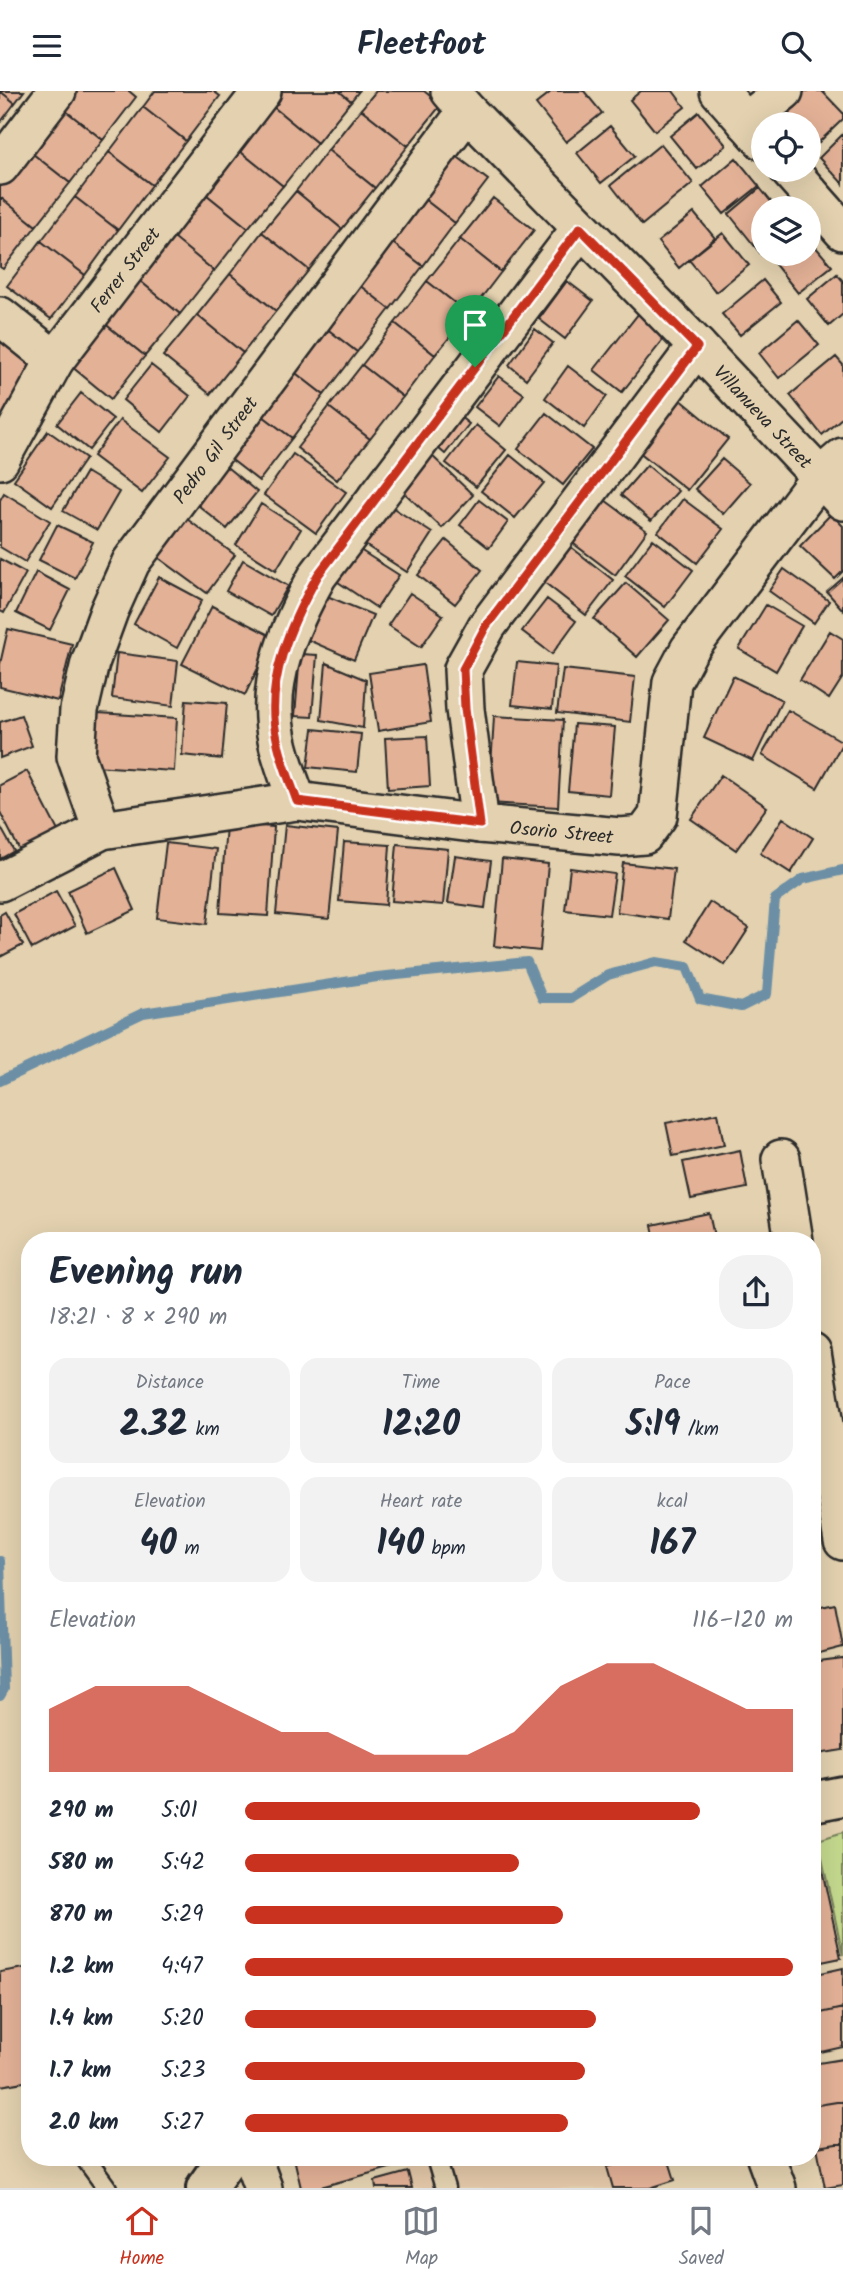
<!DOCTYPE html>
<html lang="en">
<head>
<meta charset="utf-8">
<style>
	:root { --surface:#fff; --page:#f2f2f3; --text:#1f2937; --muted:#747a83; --line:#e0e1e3; --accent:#c8321e }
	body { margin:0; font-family:Kalam,sans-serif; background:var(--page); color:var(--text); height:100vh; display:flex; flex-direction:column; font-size:26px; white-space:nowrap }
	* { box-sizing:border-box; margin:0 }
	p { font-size:23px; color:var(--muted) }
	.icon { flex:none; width:38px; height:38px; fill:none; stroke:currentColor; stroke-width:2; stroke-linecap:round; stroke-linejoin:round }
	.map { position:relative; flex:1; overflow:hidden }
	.drawer { position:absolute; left:21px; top:1141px; width:800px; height:934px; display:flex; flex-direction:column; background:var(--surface); border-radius:28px; box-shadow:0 7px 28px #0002 }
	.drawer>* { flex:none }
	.buttons { position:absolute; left:751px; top:21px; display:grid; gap:14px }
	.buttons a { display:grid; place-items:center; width:70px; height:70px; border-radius:50%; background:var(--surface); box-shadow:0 7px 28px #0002; font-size:35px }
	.pin { position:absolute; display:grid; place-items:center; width:60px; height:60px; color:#fff; margin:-72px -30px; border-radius:50% 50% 50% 0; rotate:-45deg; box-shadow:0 0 7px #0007 }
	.pin .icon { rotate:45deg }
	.round { display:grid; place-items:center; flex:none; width:74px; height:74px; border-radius:28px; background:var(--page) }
	.head { display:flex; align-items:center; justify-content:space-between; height:119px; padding:0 28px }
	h1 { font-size:38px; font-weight:700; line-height:52px }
	.stats { display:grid; grid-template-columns:repeat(3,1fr); gap:10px; height:119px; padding:7px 28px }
	.stats div { display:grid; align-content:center; border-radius:18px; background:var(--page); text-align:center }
	.stats b { font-size:35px; font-weight:700 }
	.stats small { font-size:19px; font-weight:400 }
	.stats p { font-size:19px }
	.chart { height:196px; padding:14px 28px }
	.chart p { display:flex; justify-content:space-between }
	.chart svg { width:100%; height:126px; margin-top:7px; fill:var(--accent); opacity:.7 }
	ul { padding:0 28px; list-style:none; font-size:23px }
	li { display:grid; grid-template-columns:112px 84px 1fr; align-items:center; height:52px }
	li i { height:18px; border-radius:9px; background:var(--accent) }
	header { display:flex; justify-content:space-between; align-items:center; height:91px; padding:0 28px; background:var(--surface); font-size:32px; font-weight:700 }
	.tab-bar { display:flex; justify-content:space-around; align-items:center; height:98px; border-top:2px solid var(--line); background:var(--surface); font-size:19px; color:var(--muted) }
	.tab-bar a { display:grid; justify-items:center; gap:4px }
	.tab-bar .on { color:var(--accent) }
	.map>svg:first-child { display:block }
	.built { fill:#e3c7a8 }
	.green { fill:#c4d88d; stroke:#78825c; stroke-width:2 }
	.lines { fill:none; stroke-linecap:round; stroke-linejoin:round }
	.stream { stroke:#6c8fa5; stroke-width:10 }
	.building { fill:#e3b196; stroke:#2b2b2b; stroke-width:2 }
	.service-casing { stroke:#2b2b2b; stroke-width:23 }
	.minor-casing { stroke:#2b2b2b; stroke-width:42 }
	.secondary-casing { stroke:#2b2b2b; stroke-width:44 }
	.service { stroke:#e3d1af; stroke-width:18 }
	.minor { stroke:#e3d1af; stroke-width:37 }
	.secondary { stroke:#e3d1af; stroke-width:38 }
	.route-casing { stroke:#fff; stroke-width:14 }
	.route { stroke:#c8321e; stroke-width:9 }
	.labels { text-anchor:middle; stroke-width:6; stroke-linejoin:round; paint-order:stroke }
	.street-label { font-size:19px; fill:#2b2b2b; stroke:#e3d1af }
</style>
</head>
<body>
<header><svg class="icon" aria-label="menu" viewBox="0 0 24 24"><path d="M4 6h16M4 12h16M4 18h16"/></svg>Fleetfoot<svg class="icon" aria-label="search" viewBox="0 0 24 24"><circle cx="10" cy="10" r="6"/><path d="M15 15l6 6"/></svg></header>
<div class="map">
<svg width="843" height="2097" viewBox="0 0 843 2097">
	<rect width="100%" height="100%" fill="#e3d1af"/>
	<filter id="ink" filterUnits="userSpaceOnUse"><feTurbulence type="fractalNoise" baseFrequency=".0143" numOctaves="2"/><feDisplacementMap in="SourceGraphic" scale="14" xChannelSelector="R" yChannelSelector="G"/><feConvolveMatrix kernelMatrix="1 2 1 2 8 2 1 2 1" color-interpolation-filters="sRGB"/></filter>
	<g filter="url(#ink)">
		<path class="built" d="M403 2067H607L616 2097H412Z"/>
		<path class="green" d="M843 1741V1864L818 1749Z"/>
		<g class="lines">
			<path class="stream" d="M0 990 143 922 377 886 527 871 542 907H571L608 884 656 871 687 876 700 908 741 916 767 903 775 808 803 788 843 779
				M0 1470 4 1598 0 1605"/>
		</g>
		<path class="building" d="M0 0 15 12 0 32Z
			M0 0H24L15 12Z
			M73 0H129L136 6 103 49 61 16Z
			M155 0H213L220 5 186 50 143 16Z
			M282 0H339L351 10 317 52 271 14Z
			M339 0H359L351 10Z
			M376 0H424L441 14 408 55 361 18Z
			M552 0H584L602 22 566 51 536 13Z
			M641 0H673L685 16 655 40 630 9Z
			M798 0H822L843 22V28L814 56 808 49V33H794L779 18Z
			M271 14 317 52 283 95 236 57Z
			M61 16 103 49 70 92 28 59Z
			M143 16 186 50 152 94 109 61Z
			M361 18 408 55 375 97 328 59Z
			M699 21 726 54 697 78 670 45Z
			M610 35 635 65 601 92 577 62Z
			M843 43V93L819 67Z
			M661 53 693 92 642 134 611 94Z
			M236 57 283 95 248 137 201 99Z
			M28 59 70 92 36 135 0 106V95Z
			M328 59 375 97 342 138 296 100Z
			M109 61 152 94 118 139 75 106Z
			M451 61 488 89 455 132 419 104Z
			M736 67 759 95 724 123 702 96Z
			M760 97 776 117H763L761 163 729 123Z
			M201 99 248 137 214 180 168 142Z
			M296 100 342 138 309 179 262 141Z
			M419 104 455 132 423 175 386 147Z
			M0 106 36 135 3 178 0 176Z
			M75 106 118 139 85 184 41 150Z
			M493 107 534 139 501 181 460 148Z
			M694 122 715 147 679 177 658 151Z
			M262 141 309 179 276 220 230 183Z
			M168 142 214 180 180 223 133 184Z
			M723 142 749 174 716 201 689 169Z
			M386 147 423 175 390 218 354 190Z
			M808 147 832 175 798 202 769 166 773 163H808Z
			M460 148 501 181 469 223 427 190Z
			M41 150 85 184 51 228 7 195Z
			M230 183 276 220 243 262 197 224Z
			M837 183 843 190V223L829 235 807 208Z
			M133 184 180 223 145 265 98 227Z
			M763 189 781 211 740 244 722 223Z
			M354 190 390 218 357 261 321 233Z
			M427 190 469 223 435 264 395 232Z
			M567 190 593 210 565 248 539 228Z
			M639 222 667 244 622 301 594 279Z
			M197 224 243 262 210 303 163 265Z
			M98 227 145 265 111 308 65 270Z
			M798 229 819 254 779 287 759 262Z
			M395 232 435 264 403 306 362 274Z
			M321 233 357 261 324 304 288 276Z
			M535 238 553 252 526 288 509 274Z
			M0 245 37 265 0 331Z
			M836 266 843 274V326L822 344 790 304Z
			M151 274 190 305 162 341 123 309Z
			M362 274 403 306 370 348 329 316Z
			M568 275 607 305 584 337 545 307Z
			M288 276 324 304 292 347 255 319Z
			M499 285 524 303 500 335 475 316Z
			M81 302 113 328 89 359 57 333Z
			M680 308 728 348 687 399 638 360Z
			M329 316 370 348 337 389 297 357Z
			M255 319 292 347 259 390 223 362Z
			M454 321 469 333 445 363 431 351Z
			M546 322 592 358 563 394 518 358Z
			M120 329 170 366 142 402 93 365Z
			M476 334 506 359 476 396 446 372Z
			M48 340 86 367 52 416 14 389Z
			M428 361 473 404 442 437 397 395Z
			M293 363 346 401 316 442 264 404Z
			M510 364 544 392 515 427 481 400Z
			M217 368 257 401 227 438 187 405Z
			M722 368 750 392 723 423 695 398Z
			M647 374 678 400 651 430 621 404Z
			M86 381 119 401 97 439 63 420Z
			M4 402 50 430 25 471 0 456V409Z
			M598 404 647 440 615 484 566 447Z
			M683 408 723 438 697 472 658 441Z
			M479 409 508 431 489 457 460 434Z
			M384 411 432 442 407 481 359 450Z
			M261 413 301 438 276 479 236 454Z
			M831 423 843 435V480L835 488 800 455Z
			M183 425 235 464 207 502 155 464Z
			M57 434 93 451 75 487 39 469Z
			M653 448 693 479 665 516 625 485Z
			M446 449 482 479 455 513 418 484Z
			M571 456 613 489 586 524 544 491Z
			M357 457 399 484 377 517 335 489Z
			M0 468 26 482 4 522 0 520Z
			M243 469 288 495 271 525 226 500Z
			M784 478 829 510 814 532 769 500Z
			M36 481 70 499 50 539 16 522Z
			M159 486 202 509 177 557 134 533Z
			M843 487V519L827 501Z
			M626 492 669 529 637 566 594 528Z
			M410 502 443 524 421 556 388 534Z
			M327 505 373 524 354 569 308 549Z
			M547 508 576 530 552 563 522 540Z
			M766 514 802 535 776 580 739 558Z
			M212 515 273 546 245 604 182 573Z
			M8 538 72 553 58 610 0 596V573Z
			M830 540 843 548V586L829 608 800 589Z
			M117 562 178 570 173 615 112 607Z
			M300 563 317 564 312 626 295 625Z
			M517 571 556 575 552 618 512 614Z
			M326 572 366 589 363 637 321 629Z
			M423 574 431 631 378 640 369 582Z
			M563 578 635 586 630 631 557 622Z
			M733 585 782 609 753 670 704 647Z
			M186 609 227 612 222 668 182 664Z
			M788 619 843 651 817 697 762 664Z
			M98 622 177 627 174 680 94 675Z
			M21 624 32 655 0 667V631Z
			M494 625 563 629 558 716 489 712Z
			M574 633 615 636 609 704 568 700Z
			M313 638 361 643 357 681 308 676Z
			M427 645 430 695 388 698 385 647Z
			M27 680 58 740 20 760 0 721V694Z
			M721 684 767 716 736 759 691 728Z
			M783 727 813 747 791 782 760 762Z
			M226 733 274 736 268 825 220 822Z
			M285 734 338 740 329 828 276 823Z
			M0 735 14 760 0 768Z
			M344 751 390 754 386 814 339 810Z
			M166 752 216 758 207 833 157 827Z
			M397 753 448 758 443 814 392 810Z
			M455 765 491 770 485 817 448 812Z
			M502 768 548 773 540 860 494 855Z
			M623 772 674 778 668 828 617 821Z
			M116 777 135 819 87 842 68 800Z
			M570 777 615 783 609 824 565 819Z
			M56 800 75 835 32 858 14 823Z
			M710 811 749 837 725 874 686 849Z
			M5 821 23 854 0 866V824Z
			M718 1022 724 1054 673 1065 666 1032Z
			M740 1059 747 1097 691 1108 683 1071Z
			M709 1122 715 1150H655L652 1134Z
			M835 1513 843 1556 812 1564V1518Z
			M843 1567V1659L812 1664V1571Z
			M818 1760 841 1867 812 1873V1761Z
			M30 1876V1990L0 1995V1881Z
			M843 1877V1917L812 1924V1884Z
			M843 1917V1956L812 1963V1924Z
			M843 1968V2010L812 2015V1973Z
			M843 2010V2052L817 2056 812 2015Z
			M843 2052V2094L825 2097 817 2056Z
			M294 2067H391L393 2076 317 2097H301Z
			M637 2067H668L675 2089 650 2097H613L607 2076Z
			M408 2081 412 2097H376L375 2090Z"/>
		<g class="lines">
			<g class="service-casing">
				<path id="service" d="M85 2067 107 2097
					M436 2067 445 2097"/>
			</g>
			<g class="minor-casing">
				<g id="minor">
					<path id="s1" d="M450 0 467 20 697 255 843 410"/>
					<path d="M719 0 763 50"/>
					<path d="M746 31 784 0"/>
					<path d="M0 75 57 0"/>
					<path d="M789 79 843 140"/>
					<path d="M0 225 55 269"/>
					<path id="s2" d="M0 369 55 269 262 0"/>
					<path d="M297 710C290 690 281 669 277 648 264 591 291 532 318 484L581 137"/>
					<path d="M480 733 465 618 463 578 487 535 697 255"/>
					<path id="s3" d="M102 739 76 665 79 619 90 572 109 520 131 471 467 20"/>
					<path id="s4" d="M0 791 102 739 297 710 480 733 620 746 644 744 658 725 672 591 689 559 820 386 843 366"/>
					<path d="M781 1068 794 1150"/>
					<path d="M812 1261 843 1450"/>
					<path d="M252 2067 263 2097"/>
					<path d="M766 2067 777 2097"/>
				</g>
			</g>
			<g class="secondary-casing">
				<path id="secondary" d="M812 1711 843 1705
					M206 2097 227 2067"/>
			</g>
			<use href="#service" class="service"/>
			<use href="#minor" class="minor"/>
			<use href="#secondary" class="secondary"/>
		</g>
	</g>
	<g class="lines" filter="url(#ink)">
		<g class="route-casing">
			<path id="route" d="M580 137 697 256 486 535 463 578 465 618 480 733 297 710C290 690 281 669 277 648 264 591 291 532 318 484Z"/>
		</g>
		<use href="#route" class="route"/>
	</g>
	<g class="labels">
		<g class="street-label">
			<text dy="7" stroke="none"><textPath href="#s2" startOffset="228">Ferrer Street</textPath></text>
			<text dy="7" stroke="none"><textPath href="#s1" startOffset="452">Villanueva Street</textPath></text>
			<text dy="7" stroke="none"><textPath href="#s3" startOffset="422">Pedro Gil Street</textPath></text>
			<text dy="7" stroke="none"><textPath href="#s4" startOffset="578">Osorio Street</textPath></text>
		</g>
	</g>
</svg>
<div class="buttons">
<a><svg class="icon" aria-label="locate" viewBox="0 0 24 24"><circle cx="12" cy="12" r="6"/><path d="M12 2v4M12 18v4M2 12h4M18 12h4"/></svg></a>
<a><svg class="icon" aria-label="layers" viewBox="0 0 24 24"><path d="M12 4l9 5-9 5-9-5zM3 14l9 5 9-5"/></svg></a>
</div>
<div class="pin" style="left:475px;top:276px;background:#1e9e55"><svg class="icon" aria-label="arrive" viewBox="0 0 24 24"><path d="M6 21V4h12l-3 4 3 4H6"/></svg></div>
<section class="drawer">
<div class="head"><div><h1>Evening run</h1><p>18:21 · 8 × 290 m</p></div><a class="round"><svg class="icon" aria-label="share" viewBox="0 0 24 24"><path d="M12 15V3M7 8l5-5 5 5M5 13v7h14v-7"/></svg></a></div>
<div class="stats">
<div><p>Distance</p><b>2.32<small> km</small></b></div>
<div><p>Time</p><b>12:20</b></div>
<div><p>Pace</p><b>5:19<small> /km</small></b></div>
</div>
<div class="stats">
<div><p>Elevation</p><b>40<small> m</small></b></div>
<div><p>Heart rate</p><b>140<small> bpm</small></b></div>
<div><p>kcal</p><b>167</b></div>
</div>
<div class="chart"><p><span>Elevation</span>116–120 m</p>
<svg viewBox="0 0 160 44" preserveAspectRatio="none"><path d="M0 44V22L10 14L20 14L30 14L40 22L50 30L60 30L70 38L80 38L90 38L100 30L110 14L120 6L130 6L140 14L150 22L160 22V44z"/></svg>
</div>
<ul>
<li><b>290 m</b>5:01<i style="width:83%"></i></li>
<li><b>580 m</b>5:42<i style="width:50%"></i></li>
<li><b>870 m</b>5:29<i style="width:58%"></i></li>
<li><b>1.2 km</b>4:47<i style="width:100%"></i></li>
<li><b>1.4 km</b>5:20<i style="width:64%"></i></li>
<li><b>1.7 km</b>5:23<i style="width:62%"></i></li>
<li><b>2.0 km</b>5:27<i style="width:59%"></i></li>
</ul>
</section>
</div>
<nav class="tab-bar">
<a class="on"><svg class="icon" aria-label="home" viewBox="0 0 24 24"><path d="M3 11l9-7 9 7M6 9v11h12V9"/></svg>Home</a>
<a><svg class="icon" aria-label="map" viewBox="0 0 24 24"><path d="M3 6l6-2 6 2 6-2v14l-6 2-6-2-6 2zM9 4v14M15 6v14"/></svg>Map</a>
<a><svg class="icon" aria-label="saved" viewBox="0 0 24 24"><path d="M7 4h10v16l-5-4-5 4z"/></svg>Saved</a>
</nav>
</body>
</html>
